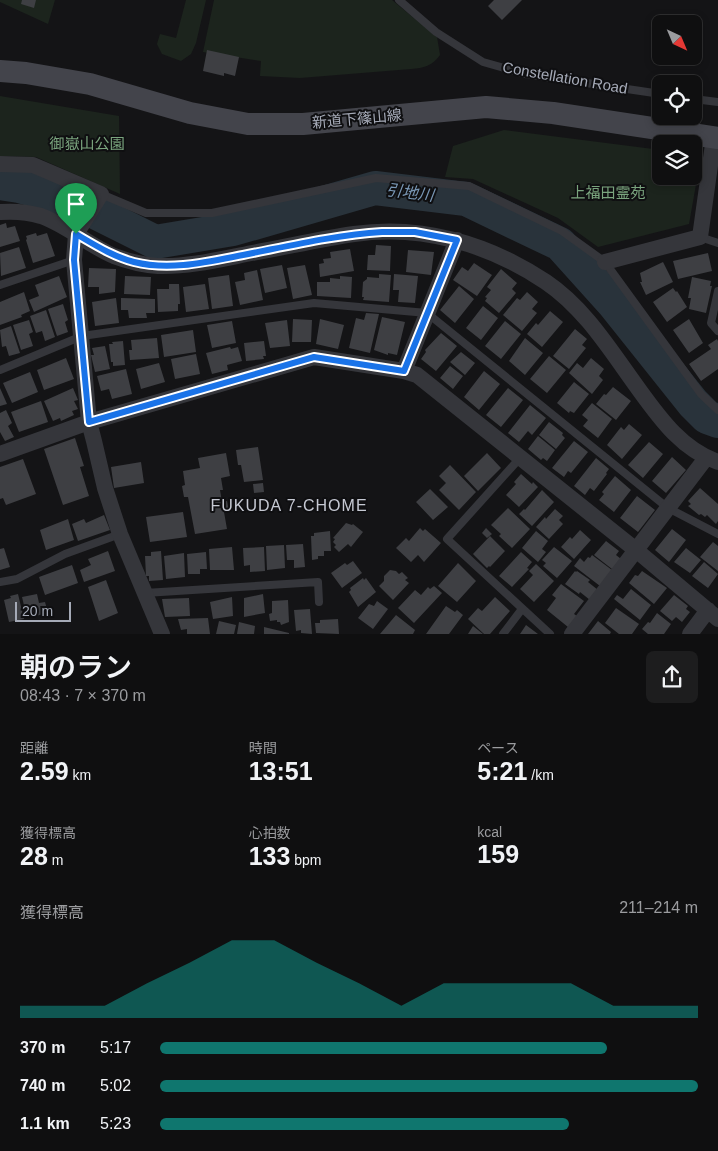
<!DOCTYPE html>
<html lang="ja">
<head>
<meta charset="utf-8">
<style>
	:root { --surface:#0f0f10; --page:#1d1d1e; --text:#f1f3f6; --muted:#9b9c9f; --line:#2f2f30; --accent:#0f766e }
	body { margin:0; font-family:Arial,"Noto Sans JP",sans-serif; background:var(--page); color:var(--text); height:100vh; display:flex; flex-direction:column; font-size:19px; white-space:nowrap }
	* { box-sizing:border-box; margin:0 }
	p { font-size:16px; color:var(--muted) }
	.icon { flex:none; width:28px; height:28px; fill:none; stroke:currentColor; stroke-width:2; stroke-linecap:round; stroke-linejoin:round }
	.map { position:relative; height:634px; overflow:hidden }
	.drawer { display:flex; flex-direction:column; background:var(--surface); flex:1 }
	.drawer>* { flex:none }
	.needle { width:32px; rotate:136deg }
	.fabs { position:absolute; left:652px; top:15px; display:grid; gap:10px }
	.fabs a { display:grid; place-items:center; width:50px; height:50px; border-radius:8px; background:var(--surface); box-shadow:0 2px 8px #0003,0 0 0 1px var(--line); font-size:25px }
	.scale { position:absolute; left:15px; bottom:12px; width:56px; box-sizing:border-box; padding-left:5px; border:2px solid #a5aab7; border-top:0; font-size:14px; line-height:18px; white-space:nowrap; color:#a5aab7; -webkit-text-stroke:4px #0f0f11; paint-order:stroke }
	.pin { position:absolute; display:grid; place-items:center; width:42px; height:42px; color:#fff; margin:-51px -21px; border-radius:50% 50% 50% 0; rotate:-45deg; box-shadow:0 0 5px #0007 }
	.pin .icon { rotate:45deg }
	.round { display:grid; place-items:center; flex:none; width:52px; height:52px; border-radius:8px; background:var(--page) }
	.headline { display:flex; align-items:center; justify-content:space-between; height:85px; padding:0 20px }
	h1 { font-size:28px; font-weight:600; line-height:38px }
	.figures { display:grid; grid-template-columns:repeat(3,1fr); gap:8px; height:85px; padding:5px 20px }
	.figures div { display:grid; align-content:center }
	.figures b { font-size:25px; font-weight:600 }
	.figures small { font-size:14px; font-weight:400 }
	.figures p { font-size:14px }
	.chart { height:140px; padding:10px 20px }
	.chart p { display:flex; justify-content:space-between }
	.chart svg { width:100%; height:90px; margin-top:5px; fill:var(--accent); opacity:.7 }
	ul { padding:0 20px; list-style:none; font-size:16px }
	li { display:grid; grid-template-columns:80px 60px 1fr; align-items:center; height:38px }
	li i { height:12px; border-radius:6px; background:var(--accent) }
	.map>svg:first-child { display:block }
	.green { fill:#1c241d }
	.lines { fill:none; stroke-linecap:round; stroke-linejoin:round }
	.river { stroke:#29333b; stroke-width:34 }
	.building { fill:#3e3f43 }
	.lane { stroke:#35363b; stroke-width:8 }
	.street { stroke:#35363b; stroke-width:16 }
	.secondary { stroke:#43444b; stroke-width:22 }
	.route-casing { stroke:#fff; stroke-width:10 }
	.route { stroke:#1a73e8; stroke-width:6 }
	.labels { text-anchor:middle; stroke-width:4; stroke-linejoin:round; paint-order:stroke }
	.street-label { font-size:15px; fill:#a5aab7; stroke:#0f0f11 }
	.park-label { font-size:15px; fill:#7aa47e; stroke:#0f0f11 }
	.water-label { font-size:16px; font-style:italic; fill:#7997b5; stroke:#0f0f11 }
	.neighbourhood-label { font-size:16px; letter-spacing:1px; fill:#c6c9d3; stroke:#0f0f11 }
</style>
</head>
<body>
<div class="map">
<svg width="718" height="634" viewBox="0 0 718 634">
	<rect width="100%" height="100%" fill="#141416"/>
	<path class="green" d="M0 0H55L48 24 0 2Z
		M186 0H206L196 43 191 54 181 61 162 54 157 44 160 34 176 38Z
		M214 0H392L437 37 440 55C432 66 424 68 411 69L300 78 260 76 261 61 203 52Z
		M0 96 119 116 120 194 36 157 0 156Z
		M504 130 661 150V176H694V155L701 156 689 224 598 247 558 218 473 179 445 177 453 146Z"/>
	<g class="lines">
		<path class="river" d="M0 183 19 186 75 202 155 242 233 229 375 188 466 199 560 244 614 304 693 403 707 417 718 421"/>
	</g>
	<path class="building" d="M22 0H36L34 8 21 4Z
		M494 0H522L502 20 488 6Z
		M207 50 239 57 235 76 224 73V76L203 71Z
		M6 223 7 228 15 226 20 241 0 247V225Z
		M36 233 37 236 47 233 55 256 33 263 26 240 27 239 26 236Z
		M376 245 391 246 390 271 367 270 368 255H375Z
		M19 247 26 268 1 276 0 253Z
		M350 249 354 271 320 277 319 264 324 263 323 259 331 258 330 252Z
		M408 250 434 252 431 275 406 272Z
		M708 253 712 271 678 279 673 261Z
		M663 262 673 282 646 295 640 282H642L640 273Z
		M474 263 492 275 477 296 453 280 462 267 468 271Z
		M282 265 287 288 265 293 260 269Z
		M305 265 312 295 293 299 287 268Z
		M89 268 116 269 115 292 99 294V287H88Z
		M501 269 517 283 512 289 516 293 499 313 485 301 487 298 485 297 491 290 487 287Z
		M257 270 263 300 240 305 235 282 245 280 244 273Z
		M379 274 391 275 389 302 363 300 364 297H362L363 282 367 279V277L379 278Z
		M394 274 418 276 415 303 398 302 399 290H393Z
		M229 275 233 306 212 309 208 278Z
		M59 276 67 297 34 312 29 300 39 296 35 285Z
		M125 276 151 277 150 295 124 294Z
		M340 276 352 277 351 298 317 296V282H330V278L340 279Z
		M692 277 711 281 710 286H712L706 313 689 309 691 298H688Z
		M169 284H179L180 304H178V311L158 312 157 289H169Z
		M205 284 209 309 186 312 183 287Z
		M459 286 474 299 455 323 440 310Z
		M673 288 676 292 677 291 687 307 667 322 653 302Z
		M24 292 30 311 21 315 22 317 0 325V302Z
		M527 292 538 302 532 309 537 313 522 331 503 315 517 298 520 300Z
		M116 298 119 323 95 326 92 302Z
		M121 298 155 299V313H146L147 318H129L128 310H121Z
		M63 304 68 320 65 322 68 332 57 336 48 309Z
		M483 306 498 318 481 340 466 328Z
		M46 310 55 337 45 341 42 331 36 333 30 316Z
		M550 311 563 322 542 347 527 334 536 323 538 325Z
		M366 313 379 314 370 353 349 348 356 318 364 320Z
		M382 317 405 322 397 355 388 353V355L374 350Z
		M293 319 312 320 311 342H292Z
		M320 319 344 325 338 349 316 344Z
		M689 319 703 343 689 353 673 330Z
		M29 320 33 332 29 334 33 346 21 350 13 325Z
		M287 320 290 346 270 348 265 323Z
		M232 321 236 343 212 348 207 325Z
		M505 321 521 334 501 359 485 346Z
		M11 326 20 353 9 356 6 346 2 347 0 330Z
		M575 329 587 339 582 345 586 348 569 369 553 356Z
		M193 330 196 352 164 357 161 335Z
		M441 333 457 346 436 371 421 359 426 352 425 350Z
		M157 338 159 358 130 360 129 350H132L131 340Z
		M525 338 543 353 525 375 509 361Z
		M717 339 718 341V369L701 381 689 364 711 349 708 345Z
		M123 341 125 365 113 366V362H111L109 344H113L112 342Z
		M264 341 266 356H263L264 359 246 361 244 343Z
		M105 346 110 369 95 372 91 355H94L92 348Z
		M230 347 231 349 238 347 242 361 227 365 228 370 212 374 206 353Z
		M461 352 475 363 465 375 450 362Z
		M196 354 200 374 175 379 171 359Z
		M549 356 566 370 547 393 530 379Z
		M66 358 74 379 44 390 37 370Z
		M591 358 604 369 599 376 603 380 592 394 569 373 577 363 583 368Z
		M159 363 165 382 141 389 136 369Z
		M450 366 463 376 453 389 440 378Z
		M126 369 132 394 112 399 109 389 101 391 97 376Z
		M484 371 500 384 479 410 464 397Z
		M30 372 38 392 12 403 3 383Z
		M574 382 589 394 574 413 570 411 569 413 557 403Z
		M613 387 631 401 616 420 596 404 604 394 606 395Z
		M0 388 7 404 0 406Z
		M73 388 78 400 74 401 78 409 72 411 74 415 61 421 60 418 53 421 44 401Z
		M508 388 523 400 501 427 486 415Z
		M41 401 48 422 19 432 11 412Z
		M592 403 612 419 598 438 583 426 588 420 582 415Z
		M530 405 546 418 532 435 528 431 519 442 508 433Z
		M6 410 12 423 8 426 14 437 5 441 0 432V413Z
		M549 422 563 433 562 435 565 438 556 449 539 435Z
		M629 424 642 435 622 459 607 445 621 427 624 430Z
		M538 436 555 450 547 461 543 458 541 460 528 449Z
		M75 438 84 466 80 467 89 496 63 505 44 449Z
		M574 441 588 452 571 473 568 471 564 477 552 468Z
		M649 442 663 454 643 478 628 465Z
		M258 447 263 480 244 482 241 465H238L236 450Z
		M226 453 230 476 221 478 223 490H220L222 502 227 501 229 511 224 512 227 529 195 534 188 497H184L182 486 185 485 183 471 200 468 198 458Z
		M487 453 501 468 478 491 464 476Z
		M672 457 686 470 666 493 652 481Z
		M596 458 609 469 606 473 607 474 594 491 590 488 585 495 574 486Z
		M23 459 36 494 6 505 3 498 0 499V467Z
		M141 462 144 483 114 488 111 467Z
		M450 465 476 492 459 510 439 490 446 483 439 476Z
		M521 474 532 484 533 482 538 487 519 507 506 495 516 484 514 482Z
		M615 476 631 490 614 512 599 500 604 494 602 492Z
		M263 483 264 492 254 493 253 484Z
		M700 488 718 504V521L716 524 707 515 705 517 701 514 699 515 688 506 691 504 688 501Z
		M430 489 448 507 433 520 416 502Z
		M542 490 554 502 532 526 519 514 524 509 525 510Z
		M637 496 655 510 638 532 620 518Z
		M508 508 530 529 512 548 499 536 501 534 491 525Z
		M555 509 563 516 559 520 563 524 549 539 536 527 545 517 546 519Z
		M183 512 187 537 150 542 146 517Z
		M104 515 110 530 78 541 72 524 84 519 86 523Z
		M68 519 74 540 46 550 40 530Z
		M346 523 352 525 353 524 363 532 351 547 348 544 339 552 334 547 336 545 333 542 335 539 333 538Z
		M420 528 423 531 425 529 441 543 424 562 418 555 411 562 396 548 406 538 409 541Z
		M486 528 492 534 487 538 482 533Z
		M672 529 686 540 669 562 655 550Z
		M580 530 591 540 574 559 561 547 570 537 572 539Z
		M330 531 331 551H324V556H318V559L312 560 311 536H314V533Z
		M536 531 548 541 542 549 546 552 538 562 522 548Z
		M490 536 505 551 490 567 489 566 487 568 473 554Z
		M606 541 619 551 616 555 621 559 612 569 594 555Z
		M713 542 718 546V571L700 557Z
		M303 544 305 567 294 568V560H287L286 545Z
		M284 545 285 568 267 570 266 546Z
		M232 547 234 570H210L209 549Z
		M264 547 265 571 250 572V565L244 566 243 548Z
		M554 547 572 561 557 578 543 566 546 563 542 560Z
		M4 548 10 567 0 570V549Z
		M686 548 701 560 690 573 674 562Z
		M108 551 115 571 84 582 80 570 91 565 88 559Z
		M161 551 163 580 149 581V576H146L145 556H151V552Z
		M206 552 207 569H200V574H188L187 554Z
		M521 552 532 562 527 568 529 569 512 587 499 576Z
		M184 553 185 577 166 579 164 556Z
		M592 555 612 570 600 586 574 566 580 558 584 562 588 557 590 558Z
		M353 561 362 573 342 588 331 573 345 563 347 565Z
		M704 562 718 574 708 588 692 576Z
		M458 563 476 581 457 602 438 586Z
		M536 564 554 581 534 602 520 589 533 575 529 571Z
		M72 565 78 583 45 595 39 577Z
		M390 570 396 571 399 574 402 572 408 578 405 580 409 583 393 600 379 586 384 581V576Z
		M575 571 576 572 577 571 590 580 588 582 598 590 590 600 580 592 579 594 565 584Z
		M642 571 667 588 654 604 629 583 635 575 638 576Z
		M363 578 364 580 366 578 376 592 358 607 349 592 351 590 350 588Z
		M106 580 118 613 99 621 88 587Z
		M561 584 584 601 574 614 577 616 568 627 547 610 556 598 552 595Z
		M434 586 442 593 414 623 398 608 415 590 421 595 428 587 430 589Z
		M631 589 651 605 640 620 614 599 617 595 623 599Z
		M18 594 24 619 9 622 4 600 11 598 10 596Z
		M37 594 39 603 45 602 48 613 27 618 22 597Z
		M263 594 265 613 244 617V598Z
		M674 595 688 606 686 609 690 612 682 622 676 617 672 621 660 611Z
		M232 597 233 616 213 619 210 602Z
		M495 597 510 611 490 634H484L468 619 478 608 482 611Z
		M189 598 190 616 165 617 162 599Z
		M288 600 289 622 281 625 280 622H277V620L270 621 269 614 272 613V601Z
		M377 601 388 609 373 629 358 618 369 604 374 606Z
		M446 606 455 612 457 610 463 615 449 634H426Z
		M616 608 639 624 632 634H619L605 623Z
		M310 609 312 634 301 633V630L296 631 294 610Z
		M657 613 671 624 664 634H648L642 629 648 622 650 623Z
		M396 615 415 630 413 634H380Z
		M208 618 210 634H187V629L181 630 178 619Z
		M338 619 339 634 316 633 315 623H320V620Z
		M219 621 236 625 234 634H216Z
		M598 621 611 632 610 634H588Z
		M239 622 255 626 254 634H237Z
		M526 625 538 634H520Z
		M473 626 483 634H468Z
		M264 627 289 633V634H264Z"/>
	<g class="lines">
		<path class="lane" d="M399 0 436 32 483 62 525 74 661 94
			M694 99 718 102
			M101 194 146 213H212L376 178 469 186 562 231 605 262 701 394 718 410
			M700 237 718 243
			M0 285 74 260
			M718 291 711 323 718 331
			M0 370 82 336 314 303 427 313 668 508 718 534
			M520 458 447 539 550 634
			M0 582 17 579 65 554 120 534
			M145 593 318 582 319 602
			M503 634 522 609"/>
		<path class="street" d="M0 164 33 165 101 194 76 234 74 260 89 422 94 441 105 488 120 534 162 634
			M0 212C14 211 28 212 41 216 67 225 88 245 114 256 127 261 144 265 158 266 190 267 221 259 252 253 286 247 320 239 354 234 422 224 489 244 546 282 586 309 612 353 640 391 661 420 683 450 718 462
			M605 262 700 237 714 137
			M404 371 457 240
			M0 454 89 422 314 357 404 371 417 375 636 550 718 619
			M572 634 706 458
			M690 634 708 610"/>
		<path class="secondary" d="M0 71 26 73 90 84 190 113 248 124H303L486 107 553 113 718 138"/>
	</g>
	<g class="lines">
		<g class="route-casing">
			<path id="route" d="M382 232H415L457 240 404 371 314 357 89 422 74 260 76 234C95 245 112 256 134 262 170 271 207 262 243 255 289 246 335 235 382 232Z"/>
		</g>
		<use href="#route" class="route"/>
	</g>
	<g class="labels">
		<g class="street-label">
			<text transform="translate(565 78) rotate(10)" y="5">Constellation Road</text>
			<text transform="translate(357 119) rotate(-5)" y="5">新道下篠山線</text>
		</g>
		<g class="park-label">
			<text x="87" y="149">御嶽山公園</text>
			<text x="608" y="198">上福田霊苑</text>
		</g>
		<g class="water-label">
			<text transform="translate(410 192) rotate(7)" y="6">引地川</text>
		</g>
		<g class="neighbourhood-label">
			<text x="289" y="511">FUKUDA 7-CHOME</text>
		</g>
	</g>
</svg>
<div class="fabs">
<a><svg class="needle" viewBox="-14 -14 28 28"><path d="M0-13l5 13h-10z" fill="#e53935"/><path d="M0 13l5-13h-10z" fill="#9b9c9f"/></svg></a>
<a><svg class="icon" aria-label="locate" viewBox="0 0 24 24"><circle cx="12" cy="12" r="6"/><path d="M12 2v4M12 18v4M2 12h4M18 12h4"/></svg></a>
<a><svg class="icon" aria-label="layers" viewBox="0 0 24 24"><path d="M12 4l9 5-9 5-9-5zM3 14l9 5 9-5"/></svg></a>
</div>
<div class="scale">20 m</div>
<div class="pin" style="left:76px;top:234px;background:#1e9e55"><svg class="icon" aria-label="arrive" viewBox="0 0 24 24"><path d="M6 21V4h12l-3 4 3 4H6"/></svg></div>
</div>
<section class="drawer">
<div class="headline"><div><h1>朝のラン</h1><p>08:43 · 7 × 370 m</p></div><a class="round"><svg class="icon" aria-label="share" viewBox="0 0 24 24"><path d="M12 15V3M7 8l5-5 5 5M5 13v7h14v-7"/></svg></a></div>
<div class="figures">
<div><p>距離</p><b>2.59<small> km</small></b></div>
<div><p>時間</p><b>13:51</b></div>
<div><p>ペース</p><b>5:21<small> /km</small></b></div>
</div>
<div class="figures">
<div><p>獲得標高</p><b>28<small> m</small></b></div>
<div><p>心拍数</p><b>133<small> bpm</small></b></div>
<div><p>kcal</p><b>159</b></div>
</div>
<div class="chart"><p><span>獲得標高</span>211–214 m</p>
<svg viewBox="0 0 160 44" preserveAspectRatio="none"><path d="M0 44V38L10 38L20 38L30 27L40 17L50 6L60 6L70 17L80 27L90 38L100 27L110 27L120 27L130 27L140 38L150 38L160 38V44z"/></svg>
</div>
<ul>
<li><b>370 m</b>5:17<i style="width:83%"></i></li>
<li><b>740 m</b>5:02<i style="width:100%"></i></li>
<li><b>1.1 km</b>5:23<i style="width:76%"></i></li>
</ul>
</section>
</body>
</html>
